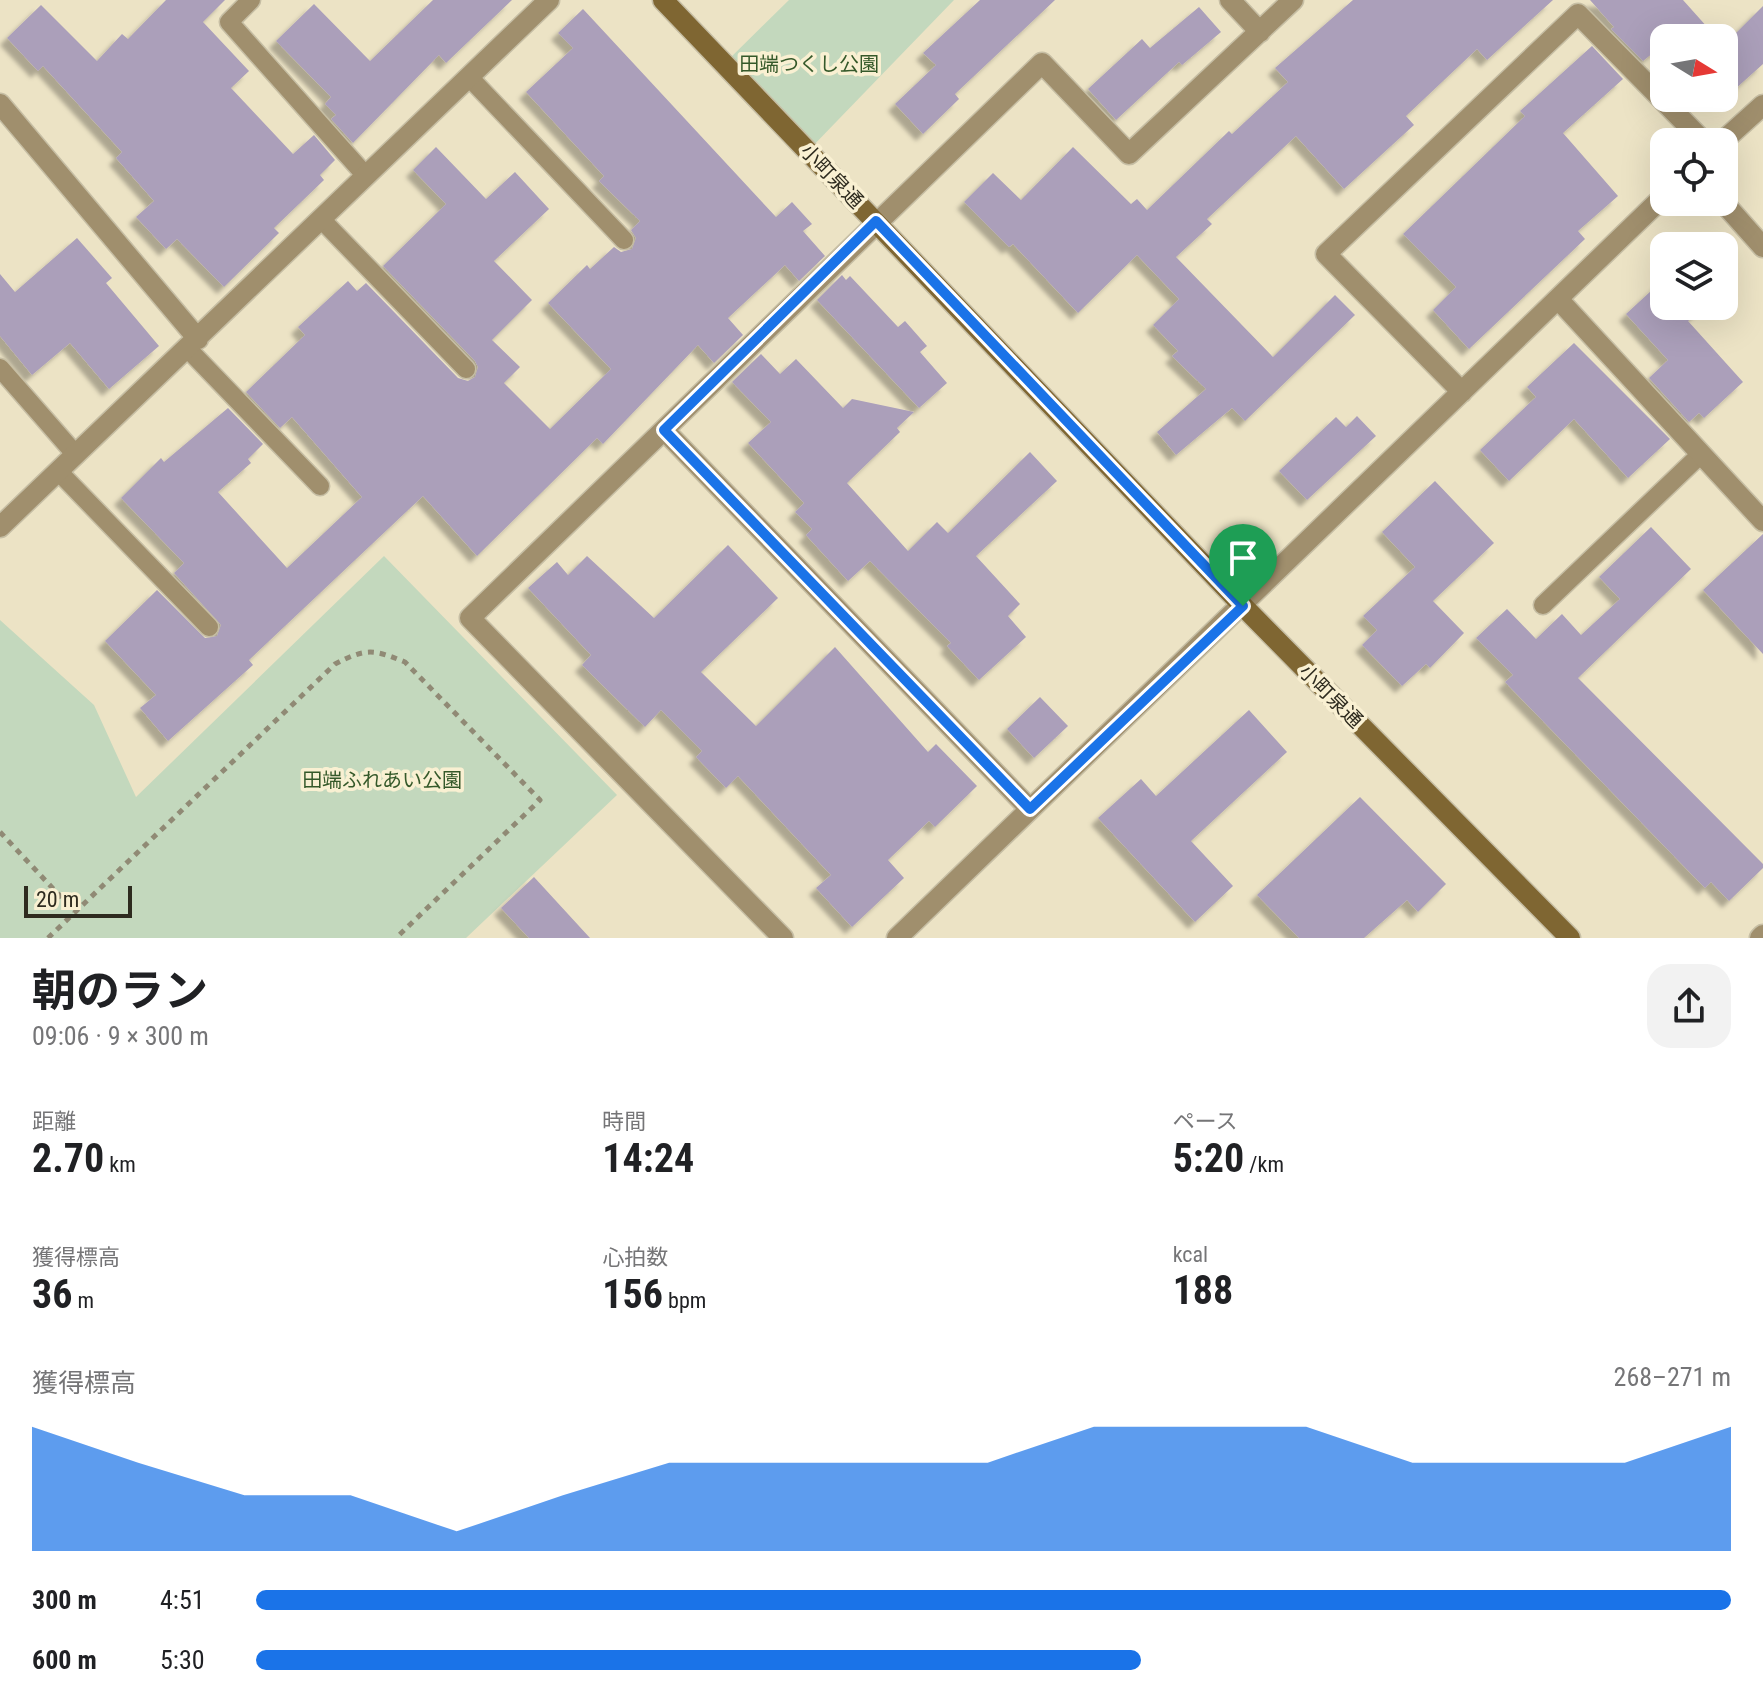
<!DOCTYPE html>
<html lang="ja">
<head>
<meta charset="utf-8">
<style>
	:root { --surface:#fff; --page:#f2f2f2; --text:#202124; --muted:#757577; --accent:#1a73e8 }
	body { margin:0; font-family:"Roboto Condensed","Noto Sans JP",sans-serif; background:var(--page); color:var(--text); height:100vh; display:flex; flex-direction:column; font-size:30px; white-space:nowrap }
	* { box-sizing:border-box; margin:0 }
	p { font-size:26px; color:var(--muted) }
	.icon { flex:none; width:44px; height:44px; fill:none; stroke:currentColor; stroke-width:2; stroke-linecap:round; stroke-linejoin:round }
	.map { position:relative; height:938px; overflow:hidden }
	.side { display:flex; flex-direction:column; background:var(--surface); flex:1 }
	.side>* { flex:none }
	.needle { width:52px; rotate:101deg }
	.buttons { position:absolute; left:1650px; top:24px; display:grid; gap:16px }
	.buttons a { display:grid; place-items:center; width:88px; height:88px; border-radius:16px; background:var(--surface); box-shadow:0 8px 32px #0002; font-size:40px }
	.scale { position:absolute; left:24px; bottom:20px; width:108px; box-sizing:border-box; padding-left:8px; border:4px solid #2e2b1f; border-top:0; font-size:22px; line-height:28px; white-space:nowrap; color:#2e2b1f; -webkit-text-stroke:6px #f9f0d2; paint-order:stroke }
	.pin { position:absolute; display:grid; place-items:center; width:68px; height:68px; color:#fff; margin:-82px -34px; border-radius:50% 50% 50% 0; rotate:-45deg; box-shadow:0 0 8px #0007 }
	.pin .icon { rotate:45deg }
	.round { display:grid; place-items:center; flex:none; width:84px; height:84px; border-radius:24px; background:var(--page) }
	.head { display:flex; align-items:center; justify-content:space-between; height:136px; padding:0 32px }
	h1 { font-size:44px; font-weight:700; line-height:60px }
	.stats { display:grid; grid-template-columns:repeat(3,1fr); gap:12px; height:136px; padding:8px 32px }
	.stats div { display:grid; align-content:center }
	.stats b { font-size:40px; font-weight:700 }
	.stats small { font-size:22px; font-weight:400 }
	.stats p { font-size:22px }
	.chart { height:224px; padding:16px 32px }
	.chart p { display:flex; justify-content:space-between }
	.chart svg { width:100%; height:144px; margin-top:8px; fill:var(--accent); opacity:.7 }
	ul { padding:0 32px; list-style:none; font-size:26px }
	li { display:grid; grid-template-columns:128px 96px 1fr; align-items:center; height:60px }
	li i { height:20px; border-radius:10px; background:var(--accent) }
	.map>svg:first-child { display:block }
	.green { fill:#c3d8bd }
	.building { fill:#ab9fba; filter:url(#shadow) }
	.lines { fill:none; stroke-linecap:round; stroke-linejoin:round }
	.lane-casing { stroke:#c6bea4; stroke-width:21 }
	.street-casing { stroke:#c6bea4; stroke-width:23 }
	.secondary-casing { stroke:#c6bea4; stroke-width:23 }
	.path { stroke:#908a75; stroke-width:5; stroke-dasharray:6 6; stroke-linecap:butt }
	.lane { stroke:#a08f6d; stroke-width:18 }
	.street { stroke:#a08f6d; stroke-width:20 }
	.secondary { stroke:#7f6632; stroke-width:20 }
	.route-casing { stroke:#fff; stroke-width:16 }
	.route { stroke:#1a73e8; stroke-width:10 }
	.labels { text-anchor:middle; stroke-width:7; stroke-linejoin:round; paint-order:stroke }
	.park-label { font-size:20px; fill:#35592a; stroke:#f9f0d2 }
	.street-label { font-size:20px; fill:#2e2b1f; stroke:#f9f0d2 }
</style>
</head>
<body>
<div class="map">
<svg width="1763" height="938" viewBox="0 0 1763 938">
	<defs>
		<filter id="shadow"><feDropShadow dx="-7" dy="7" stdDeviation="2" flood-color="#0004"/></filter>
	</defs>
	<rect width="100%" height="100%" fill="#ece3c5"/>
	<path class="green" d="M789 0H954L808 151 724 64Z
		M384 556 617 795 466 938H0V620L94 705 136 797Z"/>
	<path class="building" d="M166 0H225L203 22 249 71 231 88 293 154 314 135 335 160 320 175 324 180 274 228 279 233 224 287 177 239 166 249 136 217 154 201 116 158 122 152 43 66 38 71 7 38 41 5 97 61 122 34 128 39Z
		M433 0H512L446 63 439 55 353 143 331 119 336 115 325 104 331 97 276 41 314 4 370 61Z
		M980 0H1055L955 94 959 99 923 134 895 104 936 65 923 53Z
		M1353 0H1553L1487 60 1477 49 1406 116 1414 125 1344 189 1296 136 1207 219 1212 224 1176 257 1273 357 1335 295 1355 315 1245 421 1232 408 1176 455 1157 432 1206 389 1172 356 1178 351 1153 325 1179 299 1137 255 1078 313 1013 244 1009 247 964 202 993 173 1021 200 1073 147 1131 204 1137 199 1147 210 1229 131 1232 134 1288 82 1275 68Z
		M1590 0H1683L1717 38H1664V44L1643 61 1611 29 1614 27Z
		M1763 6V64L1724 99V45Z
		M1199 7 1221 32 1182 65 1179 62 1116 120 1088 89 1142 39 1150 48Z
		M583 9 776 217 792 202 812 224 803 231 825 256 799 281 785 265 728 318 743 335 714 363 698 345 603 444 597 438 477 556 423 496 249 660 253 665 168 741 140 708 156 695 105 641 157 590 205 638 217 636 221 625 174 573 184 563 121 498 161 458 164 462 228 408 263 444 248 459 251 463 218 492 287 568 362 497 292 417 280 428 246 392 305 335 298 327 348 281 357 291 366 283 458 378 468 381 475 377 478 367 475 361 383 266 446 204 413 170 436 147 486 199 515 172 549 209 494 261 532 300 492 340 520 367 504 383 550 429 611 369 548 303 587 265 590 269 614 247 621 252 632 249 636 238 631 230 640 221 599 181 604 176 526 92 573 48 558 33Z
		M1592 46 1623 79 1563 133 1618 196 1578 231 1585 239 1469 349 1433 310 1456 287 1403 234 1525 116 1520 111Z
		M77 238 112 278 106 283 159 346 109 389 70 343 32 375 0 336V274L15 292Z
		M842 275 846 280 850 276 898 327 905 321 927 346 920 352 947 383 919 408 817 300Z
		M1664 279V306H1705L1688 321 1743 382 1704 418 1699 413 1689 422 1649 378 1668 360 1626 314Z
		M1574 343 1670 439 1628 478 1574 419 1509 481 1480 450 1536 397 1527 387Z
		M761 354 780 374 796 359 843 408 852 399 914 412 897 428 900 432 847 483 908 551 937 522 948 533 1030 452 1057 481 976 556 1020 604 1008 616 1026 637 979 680 947 646 951 643 870 561 848 581 806 535 812 529 795 512 804 503 748 443 771 422 732 382Z
		M1357 416 1376 436 1307 500 1279 471 1336 417 1346 427Z
		M1435 481 1494 543 1433 601 1464 633 1430 668 1426 664 1402 686 1362 645 1377 630 1363 616 1415 567 1382 532Z
		M1651 527 1691 569 1578 678 1763 864V868L1729 901 1711 882 1705 888 1505 682 1513 675 1476 638 1507 609 1536 639 1562 614 1581 635 1620 599 1599 577Z
		M1763 534V654L1703 590Z
		M728 545 778 598 701 672 756 726 835 647 928 752 936 744 977 786 935 827 929 821 888 860 904 878 852 927 816 888 831 875 738 776 726 788 696 757 702 751 661 710 645 727 582 665 591 655 528 588 557 562 568 575 587 556 654 618Z
		M1040 697 1068 726 1034 758 1007 729Z
		M1249 710 1287 752 1191 841 1233 886 1195 922 1098 818 1141 779 1156 796Z
		M1360 797 1446 884 1418 912 1407 900 1364 938H1299L1257 895Z
		M534 877 590 938H529L501 908Z"/>
	<g class="lines">
		<g class="lane-casing">
			<path id="lane" d="M251 0 229 22 366 176
				M469 77 624 240
				M321 219 466 369
				M188 349 320 486
				M0 368 76 455
				M58 471 209 627
				M1543 605 1701 454"/>
		</g>
		<g class="street-casing">
			<path id="street" d="M1230 0 1260 32
				M0 104 198 339
				M1722 142 1763 105
				M1723 202 1763 247
				M1558 299 1763 521
				M1462 392 1326 254 1578 14 1704 142
				M664 430 1030 809
				M0 527 549 0
				M783 938 470 618 1042 63 1129 154 1293 0
				M897 938 1664 196
				M1760 938 1763 935"/>
		</g>
		<g class="secondary-casing">
			<path id="secondary" d="M663 0 1243 606 1570 938"/>
		</g>
		<path class="path" d="M0 832 74 911
			M48 938 335 664C366 648 373 649 405 662L540 800 396 938"/>
		<use href="#lane" class="lane"/>
		<use href="#street" class="street"/>
		<use href="#secondary" class="secondary"/>
	</g>
	<g class="lines">
		<g class="route-casing">
			<path id="route" d="M876 221 1243 606 1030 809 664 430Z"/>
		</g>
		<use href="#route" class="route"/>
	</g>
	<g class="labels">
		<g class="park-label">
			<text x="809" y="71">田端つくし公園</text>
			<text x="382" y="787">田端ふれあい公園</text>
		</g>
		<g class="street-label">
			<text transform="translate(832 176) rotate(46)" y="7">小町泉通</text>
			<text transform="translate(1331 696) rotate(45)" y="7">小町泉通</text>
		</g>
	</g>
</svg>
<div class="buttons">
<a><svg class="needle" viewBox="-14 -14 28 28"><path d="M0-13l5 13h-10z" fill="#e53935"/><path d="M0 13l5-13h-10z" fill="#757577"/></svg></a>
<a><svg class="icon" aria-label="locate" viewBox="0 0 24 24"><circle cx="12" cy="12" r="6"/><path d="M12 2v4M12 18v4M2 12h4M18 12h4"/></svg></a>
<a><svg class="icon" aria-label="layers" viewBox="0 0 24 24"><path d="M12 4l9 5-9 5-9-5zM3 14l9 5 9-5"/></svg></a>
</div>
<div class="scale">20 m</div>
<div class="pin" style="left:1243px;top:606px;background:#1e9e55"><svg class="icon" aria-label="arrive" viewBox="0 0 24 24"><path d="M6 21V4h12l-3 4 3 4H6"/></svg></div>
</div>
<section class="side">
<div class="head"><div><h1>朝のラン</h1><p>09:06 · 9 × 300 m</p></div><a class="round"><svg class="icon" aria-label="share" viewBox="0 0 24 24"><path d="M12 15V3M7 8l5-5 5 5M5 13v7h14v-7"/></svg></a></div>
<div class="stats">
<div><p>距離</p><b>2.70<small> km</small></b></div>
<div><p>時間</p><b>14:24</b></div>
<div><p>ペース</p><b>5:20<small> /km</small></b></div>
</div>
<div class="stats">
<div><p>獲得標高</p><b>36<small> m</small></b></div>
<div><p>心拍数</p><b>156<small> bpm</small></b></div>
<div><p>kcal</p><b>188</b></div>
</div>
<div class="chart"><p><span>獲得標高</span>268–271 m</p>
<svg viewBox="0 0 160 44" preserveAspectRatio="none"><path d="M0 44V6L10 17L20 27L30 27L40 38L50 27L60 17L70 17L80 17L90 17L100 6L110 6L120 6L130 17L140 17L150 17L160 6V44z"/></svg>
</div>
<ul>
<li><b>300 m</b>4:51<i style="width:100%"></i></li>
<li><b>600 m</b>5:30<i style="width:60%"></i></li>
</ul>
</section>
</body>
</html>
